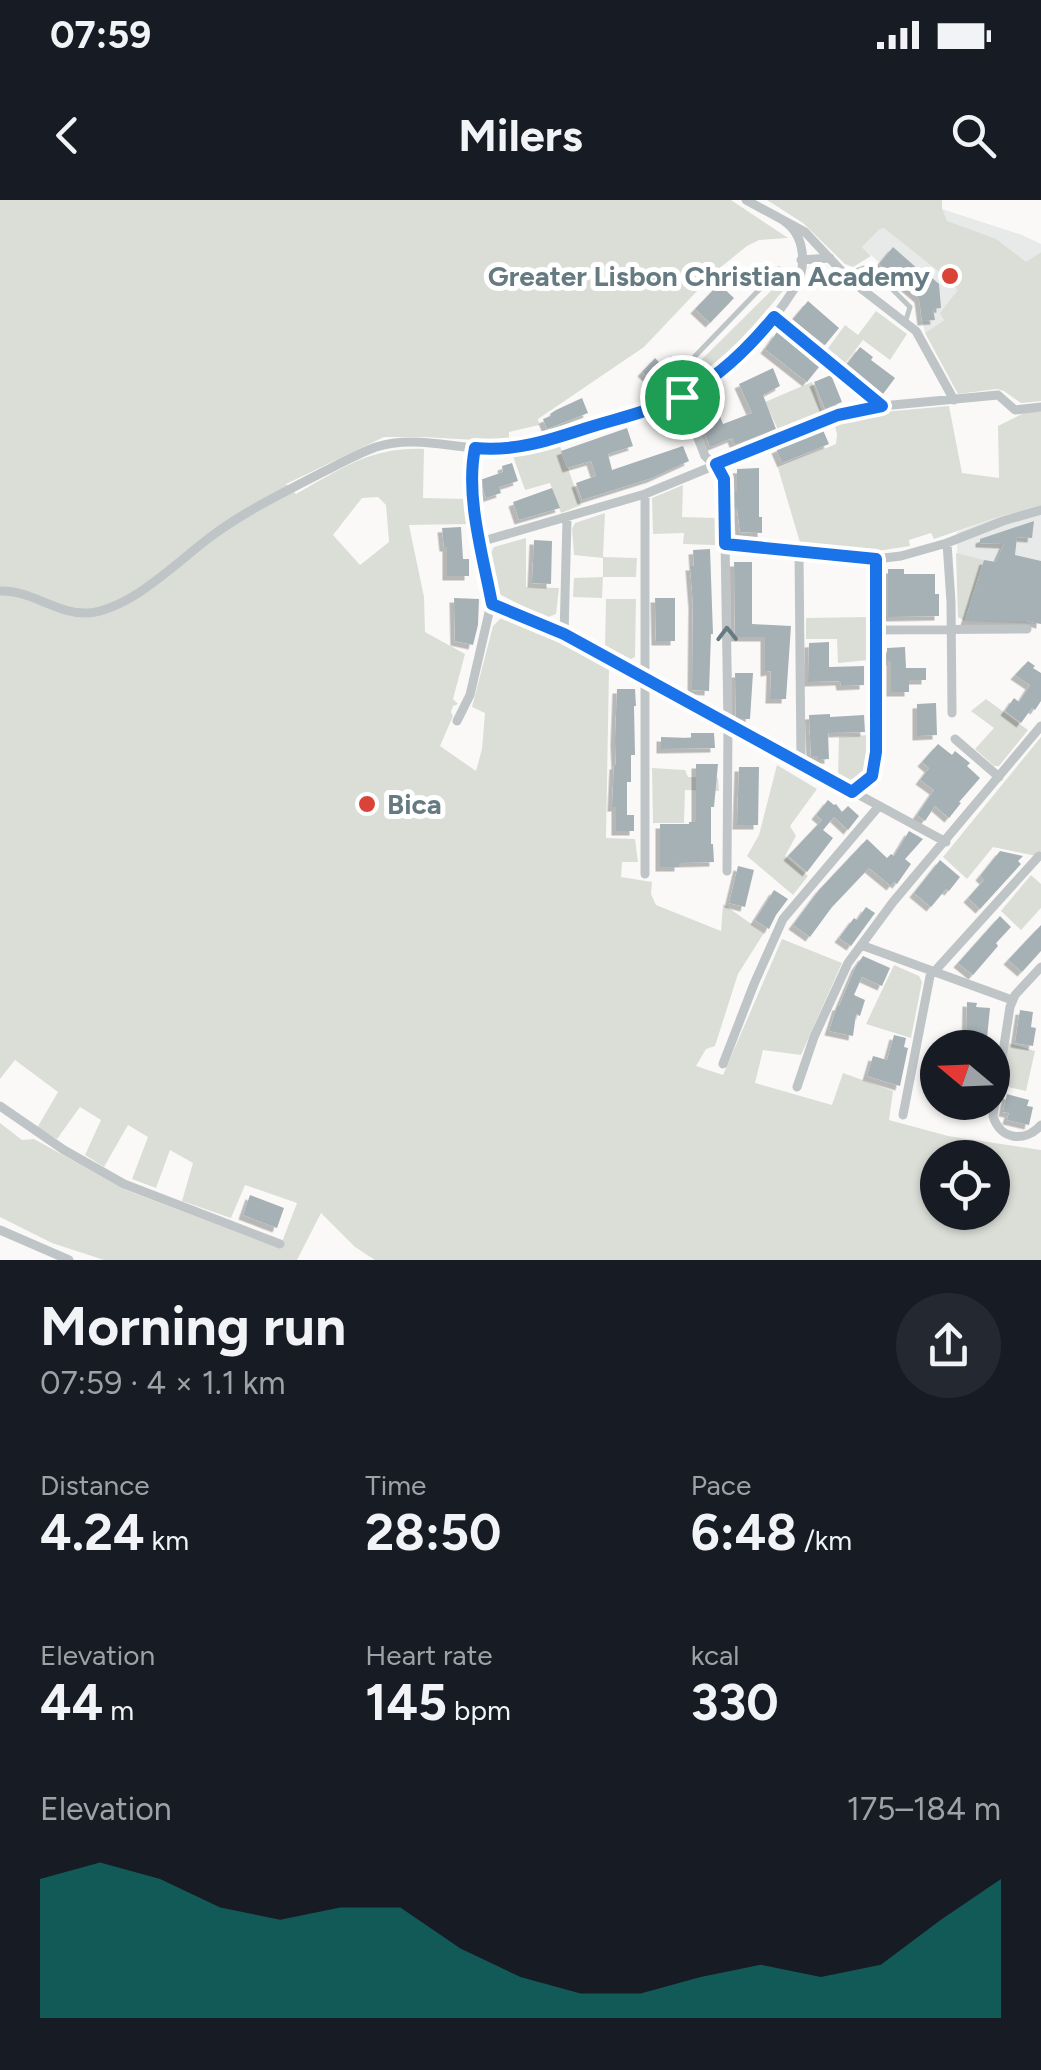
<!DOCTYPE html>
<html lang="en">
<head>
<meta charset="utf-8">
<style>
	:root { --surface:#171b24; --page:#242831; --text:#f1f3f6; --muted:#9ea1a6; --accent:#0f766e }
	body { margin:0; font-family:Figtree,sans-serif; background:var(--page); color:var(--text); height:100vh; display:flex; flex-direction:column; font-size:38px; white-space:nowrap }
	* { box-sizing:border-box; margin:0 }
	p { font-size:32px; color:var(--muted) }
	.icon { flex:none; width:55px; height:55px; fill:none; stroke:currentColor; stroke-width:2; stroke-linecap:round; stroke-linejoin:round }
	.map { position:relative; height:1060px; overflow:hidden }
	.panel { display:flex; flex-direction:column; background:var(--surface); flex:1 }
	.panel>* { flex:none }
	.needle { width:65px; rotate:289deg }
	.buttons { position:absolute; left:920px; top:830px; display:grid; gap:20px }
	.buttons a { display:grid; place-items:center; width:90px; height:90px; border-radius:50%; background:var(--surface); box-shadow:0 2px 8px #0004; font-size:50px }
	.pin { position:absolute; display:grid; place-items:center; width:85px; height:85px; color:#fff; margin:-42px; border:5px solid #fff; border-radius:50%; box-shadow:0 2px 10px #0007 }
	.round { display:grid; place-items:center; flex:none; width:105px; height:105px; border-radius:52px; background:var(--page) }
	.head { display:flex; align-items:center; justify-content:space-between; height:170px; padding:0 40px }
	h1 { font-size:55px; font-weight:700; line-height:75px }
	.metrics { display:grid; grid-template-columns:repeat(3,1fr); gap:15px; height:170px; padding:10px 40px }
	.metrics div { display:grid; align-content:center }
	.metrics b { font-size:50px; font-weight:700 }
	.metrics small { font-size:28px; font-weight:400 }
	.metrics p { font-size:28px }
	.chart { height:280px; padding:20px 40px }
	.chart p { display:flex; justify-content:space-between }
	.chart svg { width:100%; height:180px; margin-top:10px; fill:var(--accent); opacity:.7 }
	.status { display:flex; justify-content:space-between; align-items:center; height:70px; padding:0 50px; background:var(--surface); direction:ltr }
	.status svg { height:28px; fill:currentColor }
	header { display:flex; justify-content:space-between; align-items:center; height:130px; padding:0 40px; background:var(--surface); font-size:45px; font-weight:700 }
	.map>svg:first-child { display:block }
	.built { fill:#e8e9e9 }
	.green { fill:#dbded7; fill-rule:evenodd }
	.building { fill:#a6b1b5; filter:url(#shadow) }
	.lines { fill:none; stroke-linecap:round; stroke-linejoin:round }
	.service { stroke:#bfc5c7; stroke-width:5 }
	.minor { stroke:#bfc5c7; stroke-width:9 }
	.oneway { stroke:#667a81 }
	.route-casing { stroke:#fff; stroke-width:20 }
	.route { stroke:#1a73e8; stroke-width:12 }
	.poi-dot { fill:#da4438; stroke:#fff; stroke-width:4 }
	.labels { text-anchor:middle; stroke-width:10; stroke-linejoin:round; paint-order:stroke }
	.poi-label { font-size:28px; font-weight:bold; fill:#667a81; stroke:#fff; text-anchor:end }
</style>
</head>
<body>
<div class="status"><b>07:59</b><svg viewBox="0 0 49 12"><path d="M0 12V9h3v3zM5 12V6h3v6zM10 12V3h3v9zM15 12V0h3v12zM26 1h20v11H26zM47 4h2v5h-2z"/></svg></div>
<header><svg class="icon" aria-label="back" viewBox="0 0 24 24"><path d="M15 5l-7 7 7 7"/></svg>Milers<svg class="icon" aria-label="search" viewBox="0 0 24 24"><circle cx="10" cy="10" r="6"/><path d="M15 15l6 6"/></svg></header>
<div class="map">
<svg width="1041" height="1060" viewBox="0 0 1041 1060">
	<defs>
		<filter id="shadow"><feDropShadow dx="-4.5" dy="4.5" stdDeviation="0" flood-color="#0004"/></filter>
	</defs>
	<rect width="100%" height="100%" fill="#faf9f8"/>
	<path class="built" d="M942 9 1022 35 1041 44V52L925 133 918 95 910 90 862 47 880 29Z
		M1041 307V424L965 421 958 417 957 332 1000 316Z"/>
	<path class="green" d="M0 0H731L788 38 759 40 747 46 716 71 644 147 538 219 539 225 509 232V242L424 237H384L286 284 296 294C342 269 369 247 424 249L423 298 465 299 470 324 409 325 424 397 425 432 465 454 453 499 458 504 453 506 451 512 453 516 440 546 476 571 482 549 485 513 472 507 493 426 502 417H510L609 469 606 638 635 639 638 662H622L621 677 652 682 651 694 656 705 721 731 723 704 764 733 738 774 715 846 706 849 696 866 723 875 782 739 842 763 801 855 763 850 755 883 832 905 843 873 893 891 889 920 948 936 1041 950V1060H375L355 1047 321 1013 297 1060H104L52 1043 0 1017V923L22 940 34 939 126 990 274 1046 280 1047 297 1003 245 985 231 1018 182 1001 193 963 170 950 156 988 132 979 148 937 128 925 104 967 85 955 101 920 80 907 57 939 37 928 58 892 15 860 0 879ZM378 297 386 305 389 342 360 365 333 335 362 298ZM938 958H992V1012H938Z
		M767 0H942V9L947 21 996 39 1026 62 1041 52V201L1021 203 1004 191 997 189 958 194 925 133 944 120 940 113 958 90 937 70 884 28 880 29 862 47 871 56 853 67 845 64 803 23Z
		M782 80 787 84 786 87 739 144 716 166 684 184 681 180Z
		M876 111 907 134 890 160 863 140 843 166 826 151 845 125 858 135Z
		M812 182 823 215 779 232 765 202Z
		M949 206 962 273 999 278 998 226 1026 212 1041 211V307L1001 316 934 339 931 333 909 340 910 346 877 351 801 346 778 268 836 244 837 234 834 223 882 212Z
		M560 246 581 305 561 313 550 283 525 290 513 256Z
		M683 285 682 317 715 318V345L683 344 684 333 653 334 652 298Z
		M605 313 603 357 637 358 636 377H603L602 398 573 397 574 378 603 377V358L574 355 572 329 575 323Z
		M526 338V387L559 388 556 414 546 418 499 394 490 354 494 347Z
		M956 353 984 360 965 421 958 417Z
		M606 399H636L635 457 625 462 605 446Z
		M868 417 869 460 838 463 837 439H806V418Z
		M986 499 1028 530 999 566H994L975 549 994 528 971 511Z
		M870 535V559L863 574 848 581 838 575 839 537Z
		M1041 537V657L993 647 967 679 943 657Z
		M777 565 817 589 790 626 796 636 785 656 808 676 793 695 747 656 759 635Z
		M652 568 685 570 688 577 718 578 719 591 685 590 684 623H653Z
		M1031 675 1041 684V708L1021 730 1001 711Z
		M894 765 919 776 922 782 911 838 866 824Z
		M1008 843 1035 851 1026 891 1003 886Z"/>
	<path class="building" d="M893 47 919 70H923L939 84 941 108 933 109 935 120 922 121 919 98 879 64Z
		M719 84 734 98 710 123 695 109Z
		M808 101 839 128 825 145 792 120Z
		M777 132 810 157 809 159 819 167 807 182 765 149Z
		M860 147 873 157 871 160 895 178 883 194 847 164Z
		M671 156 679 164 658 187 642 172 655 158 662 165Z
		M773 168 780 186 763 195 776 229 735 245 732 238 710 247 704 231 709 229 698 203 712 197 723 224 752 213 739 184Z
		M831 175 842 202 825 209 814 182Z
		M582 198 588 213 547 229 543 219 551 216 550 214 556 210Z
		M627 228 633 246 608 254 612 270 683 246 689 261 652 278 582 300 576 283 596 276 591 261 567 268 561 251Z
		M823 230 829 244 782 263 776 249Z
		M512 263 518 281 499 287 501 293 486 298 480 280 503 272 502 266Z
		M759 268V317H762V333L740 332 737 308H734V292H737V269Z
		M552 288 560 308 519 320 513 302Z
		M1034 321 1032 338 1017 337 1015 355 1041 361V424L1027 421H965L984 360 996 362 1004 344 980 343V339Z
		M461 327 463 359H469V376H447V347H444L442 328Z
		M534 340 552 341 551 384 532 383Z
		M710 349 713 434H711L709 491 692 490 693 404 690 366H694L693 350Z
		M734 362H752V424L791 426 786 499H770L771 471 765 472V437H735Z
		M888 369H904V374H935V394H939V416L888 417Z
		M454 398 479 399 478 425 473 445 455 441Z
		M655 398H675V441H656Z
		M829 442V467L864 466V485L841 486 840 481 808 482 809 443Z
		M905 447 906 468H926V480H909V492H891V461H887V448Z
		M1028 461 1035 466 1033 468 1041 473V501L1035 510 1032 508 1021 523 1005 511 1014 498 1019 502 1030 485 1015 475Z
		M735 473H753L750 519H736Z
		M617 489H635L636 506H634L635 555H631V582H627V615H634V631H616V607H612L614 565H616L615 541Z
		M936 503 937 535 917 536V504Z
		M830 514V517L864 515 865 532 828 533 829 559 818 560V556H811L809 515Z
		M691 533H714L715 548 661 549V537L691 538Z
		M938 544 952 555 955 551 970 563 967 566 980 578 959 602 961 603 949 618 935 606 925 621 917 615 934 590 920 580 929 568 922 562Z
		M696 564H718L714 607H711V644H713L714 662 679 663V667H660V624H689V622H696Z
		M739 567H759L758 625H737Z
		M828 600 834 605 836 604 842 612 848 606 859 616 848 630 834 617 823 630 833 638 807 672 788 656 822 620 816 615Z
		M909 631 923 639 905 659 911 664 897 684 894 682 891 686 869 668 832 707 810 737 793 725 819 690 867 639 887 658 891 654 894 656Z
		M1000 651 1023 656 1018 661 1021 664 980 709 968 698 984 680 980 676Z
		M940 660 960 677 949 691 946 689 931 707 914 693Z
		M738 666 754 670 745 707 729 703Z
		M774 690 788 699 776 715 769 729 755 720Z
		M866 707 875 713 851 746 839 738 854 718 857 720Z
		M1000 716 1011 727 996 743 998 746 973 775 958 763Z
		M1041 725V751L1022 772 1008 760Z
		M863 756 890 768 882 786 862 777 854 795 865 800 860 816 856 814 853 836 829 831 837 806H839L856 766Z
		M967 802 977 803 976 807 990 808 986 848 966 846Z
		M1020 810 1033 812 1031 827 1036 828 1033 846 1015 843Z
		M894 835 906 838 904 847 908 848 900 886 867 876 873 856 887 860Z
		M1007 894 1029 900 1027 906 1033 907 1029 925 1007 920 1009 913 1003 912Z
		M250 995 284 1008 277 1028 243 1015Z"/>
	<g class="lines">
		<path class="service" d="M845 75 869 66 910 107 905 123
			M681 196 672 180 779 69"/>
		<path class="minor" d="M746 0 805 32 850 80 916 131 954 200
			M801 60 830 58
			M774 117 882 206
			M682 197 705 256 720 270 724 279 728 523 727 671
			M480 342 645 294 837 215 882 206 998 195 1015 210 1041 207
			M947 343 951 402 952 513
			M725 345 876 359 901 356 947 343 1003 321 1041 310
			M799 352 801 563
			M0 391C32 390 58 415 88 413 131 409 176 363 209 338 243 312 283 293 321 273 339 264 357 254 376 247 416 234 457 250 497 249 531 248 561 236 593 226 622 217 652 210 680 197 727 175 766 133 794 89 808 67 805 35 784 21
			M491 404 564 435 946 642
			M876 430 1027 429
			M564 435 567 319
			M457 521 470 495 491 404 472 285V270L475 248
			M955 539 999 577
			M852 592 872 576 876 552V359
			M645 674V294
			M861 745 1012 800
			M1041 767 1015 795 1010 807 993 916C1000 940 1025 943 1041 925
			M934 772 1039 656
			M723 864 754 784 783 719 879 606
			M797 887 814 837 848 763 893 702 1041 526
			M0 906 64 950 124 984 280 1044
			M903 915 931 771
			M0 1030 69 1060"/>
	</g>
	<defs><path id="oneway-chevron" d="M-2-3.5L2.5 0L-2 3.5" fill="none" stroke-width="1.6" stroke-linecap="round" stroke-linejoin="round" transform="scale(2.5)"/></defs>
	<use class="oneway" href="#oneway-chevron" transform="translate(727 434) rotate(-91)"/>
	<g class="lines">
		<g class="route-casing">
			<path id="route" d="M774 117 882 206 838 215 716 264 724 279 725 344 876 359V552L872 576 852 592 564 434 492 404C483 356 465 296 475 248 515 252 550 240 587 228 609 221 631 216 653 208 704 191 740 158 774 117Z"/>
		</g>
		<use href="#route" class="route"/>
	</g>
	<g class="poi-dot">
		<circle cx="950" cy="76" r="10"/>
		<circle cx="367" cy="604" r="10"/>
	</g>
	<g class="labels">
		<g class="poi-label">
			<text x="930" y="86">Greater Lisbon Christian Academy</text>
			<text x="387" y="614" text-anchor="start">Bica</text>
		</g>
	</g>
</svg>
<div class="buttons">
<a><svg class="needle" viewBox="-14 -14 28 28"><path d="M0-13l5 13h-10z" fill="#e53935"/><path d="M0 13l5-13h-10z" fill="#9ea1a6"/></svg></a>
<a><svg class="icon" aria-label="locate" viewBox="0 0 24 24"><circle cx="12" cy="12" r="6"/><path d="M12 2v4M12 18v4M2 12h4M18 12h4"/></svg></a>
</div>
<div class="pin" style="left:682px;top:197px;background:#1e9e55"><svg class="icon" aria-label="arrive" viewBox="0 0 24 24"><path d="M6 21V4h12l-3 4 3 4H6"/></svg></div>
</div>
<section class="panel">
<div class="head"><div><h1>Morning run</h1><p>07:59 · 4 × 1.1 km</p></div><a class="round"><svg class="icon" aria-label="share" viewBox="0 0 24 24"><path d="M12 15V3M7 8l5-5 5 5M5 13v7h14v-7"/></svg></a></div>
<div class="metrics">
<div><p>Distance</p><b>4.24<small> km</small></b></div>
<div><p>Time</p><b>28:50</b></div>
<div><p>Pace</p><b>6:48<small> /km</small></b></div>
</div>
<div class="metrics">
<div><p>Elevation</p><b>44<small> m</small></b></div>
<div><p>Heart rate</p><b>145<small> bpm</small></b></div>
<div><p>kcal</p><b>330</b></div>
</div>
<div class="chart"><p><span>Elevation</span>175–184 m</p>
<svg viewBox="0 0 160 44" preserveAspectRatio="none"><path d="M0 44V10L10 6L20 10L30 17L40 20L50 17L60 17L70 27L80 34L90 38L100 38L110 34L120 31L130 34L140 31L150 20L160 10V44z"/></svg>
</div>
</section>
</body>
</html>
